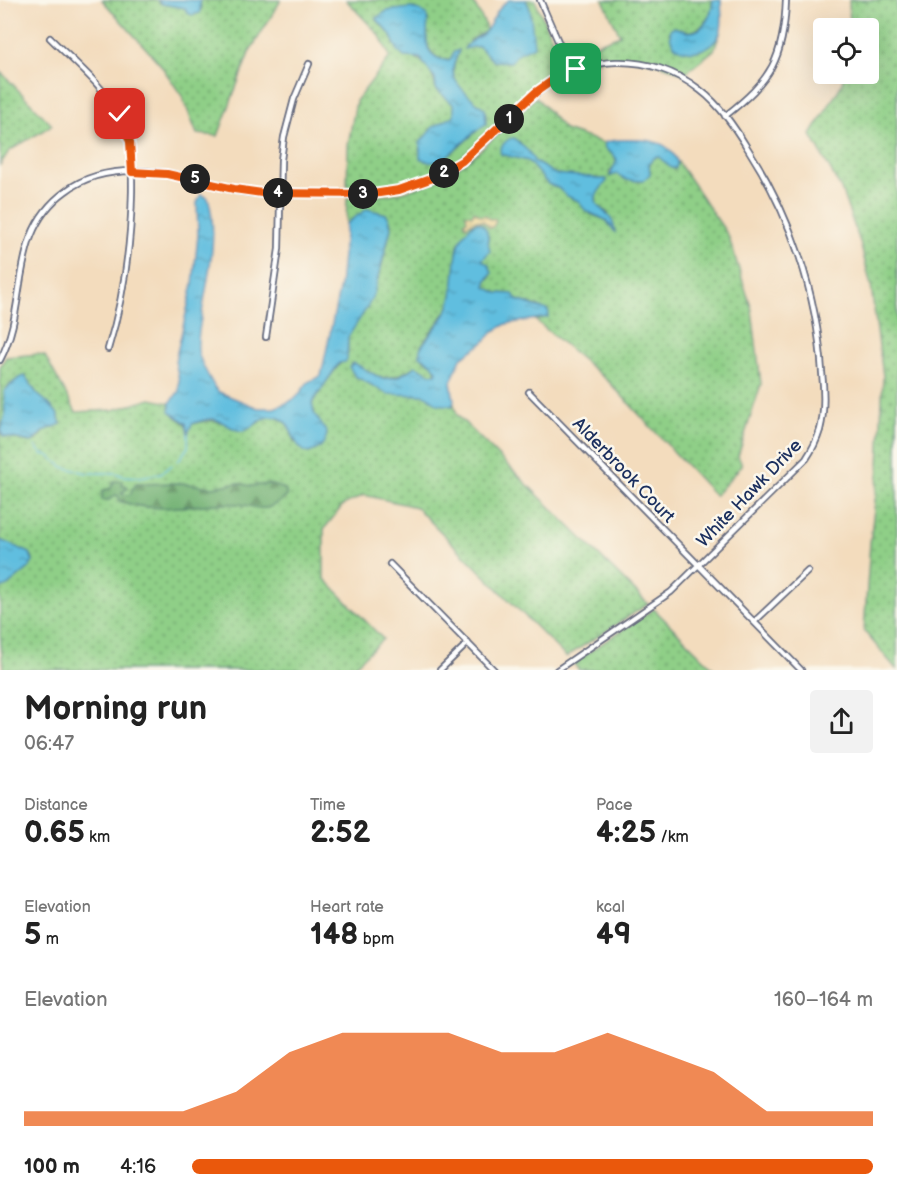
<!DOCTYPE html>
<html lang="en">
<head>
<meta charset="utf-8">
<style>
	:root { --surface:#fff; --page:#f2f2f2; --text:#222; --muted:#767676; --accent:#ea580c }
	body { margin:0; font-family:"Balsamiq Sans",sans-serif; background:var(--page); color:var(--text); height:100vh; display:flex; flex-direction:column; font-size:22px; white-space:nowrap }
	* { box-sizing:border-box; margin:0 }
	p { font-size:20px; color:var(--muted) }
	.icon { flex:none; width:33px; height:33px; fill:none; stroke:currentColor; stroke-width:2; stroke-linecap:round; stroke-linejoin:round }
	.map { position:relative; height:670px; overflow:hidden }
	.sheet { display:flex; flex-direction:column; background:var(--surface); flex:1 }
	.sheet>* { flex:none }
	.buttons { position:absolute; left:813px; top:18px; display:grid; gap:12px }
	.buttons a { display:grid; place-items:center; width:66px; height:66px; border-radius:6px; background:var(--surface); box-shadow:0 6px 24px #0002; font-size:30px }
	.pin { position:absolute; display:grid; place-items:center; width:51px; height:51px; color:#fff; margin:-26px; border-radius:12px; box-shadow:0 3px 9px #0006 }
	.km { position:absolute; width:30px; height:30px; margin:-15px; border-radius:50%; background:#222; color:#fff; font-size:16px; line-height:30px; text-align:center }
	.round { display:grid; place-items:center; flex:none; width:63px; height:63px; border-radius:6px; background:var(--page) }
	.overview { display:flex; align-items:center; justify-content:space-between; height:102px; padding:0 24px }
	h1 { font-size:33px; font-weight:600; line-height:45px }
	.metrics { display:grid; grid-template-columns:repeat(3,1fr); gap:9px; height:102px; padding:6px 24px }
	.metrics div { display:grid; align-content:center }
	.metrics b { font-size:30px; font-weight:600 }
	.metrics small { font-size:16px; font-weight:400 }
	.metrics p { font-size:16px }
	.chart { height:168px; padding:12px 24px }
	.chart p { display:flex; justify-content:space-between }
	.chart svg { width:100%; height:108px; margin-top:6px; fill:var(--accent); opacity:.7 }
	ul { padding:0 24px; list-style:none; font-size:20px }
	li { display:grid; grid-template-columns:96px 72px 1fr; align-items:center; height:45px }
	li i { height:15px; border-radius:8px; background:var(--accent) }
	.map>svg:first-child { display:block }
	.grass { fill:url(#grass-dots); stroke:#557f72; stroke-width:1.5; fill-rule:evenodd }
	.forest { fill:url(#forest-firs); stroke:#477069; stroke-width:1.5 }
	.sand { fill:url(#sand-dots); stroke:#84847e; stroke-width:1.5 }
	.water { fill:url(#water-ripples); stroke:#3e769e; stroke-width:1.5 }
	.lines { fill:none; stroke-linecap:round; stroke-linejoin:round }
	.stream { stroke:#61bedf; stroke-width:1.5 }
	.street-casing { stroke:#676c7f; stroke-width:8 }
	.street { stroke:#fff; stroke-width:4.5 }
	.route-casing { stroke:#fff; stroke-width:12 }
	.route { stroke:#ea580c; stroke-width:8 }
	.labels { text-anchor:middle; stroke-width:5; stroke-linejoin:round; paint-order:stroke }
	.street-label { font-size:18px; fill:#1b2f5e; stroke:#fbf7ec }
</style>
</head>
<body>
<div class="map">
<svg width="897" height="670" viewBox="0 0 897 670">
	<defs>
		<pattern id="grass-dots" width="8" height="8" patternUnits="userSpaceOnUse" patternTransform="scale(1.5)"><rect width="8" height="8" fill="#8fcf87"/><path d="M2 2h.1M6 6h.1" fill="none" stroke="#74a872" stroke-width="1.8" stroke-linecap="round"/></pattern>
		<pattern id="forest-firs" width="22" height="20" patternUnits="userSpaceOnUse" patternTransform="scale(1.5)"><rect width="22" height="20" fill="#73b274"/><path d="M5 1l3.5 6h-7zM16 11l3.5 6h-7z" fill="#5e9162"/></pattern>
		<pattern id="sand-dots" width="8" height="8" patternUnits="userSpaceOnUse" patternTransform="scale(1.5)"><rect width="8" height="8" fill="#eeda9e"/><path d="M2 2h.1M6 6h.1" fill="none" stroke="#ccbb8a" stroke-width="1.8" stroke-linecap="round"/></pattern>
		<pattern id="water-ripples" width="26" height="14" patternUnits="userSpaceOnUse" patternTransform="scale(1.5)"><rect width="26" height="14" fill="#61bedf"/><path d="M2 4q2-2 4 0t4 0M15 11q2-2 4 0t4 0" fill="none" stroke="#4f9bb8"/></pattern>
	</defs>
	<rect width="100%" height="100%" fill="#fbf7ec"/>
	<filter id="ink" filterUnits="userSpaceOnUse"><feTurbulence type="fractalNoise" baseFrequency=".0167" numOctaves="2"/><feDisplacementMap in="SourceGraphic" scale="12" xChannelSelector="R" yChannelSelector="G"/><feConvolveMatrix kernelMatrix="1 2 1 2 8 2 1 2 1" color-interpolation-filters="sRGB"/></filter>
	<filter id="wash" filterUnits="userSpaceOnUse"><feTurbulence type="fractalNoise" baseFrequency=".008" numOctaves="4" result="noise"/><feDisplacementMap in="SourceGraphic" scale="24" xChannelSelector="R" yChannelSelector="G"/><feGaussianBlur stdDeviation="1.35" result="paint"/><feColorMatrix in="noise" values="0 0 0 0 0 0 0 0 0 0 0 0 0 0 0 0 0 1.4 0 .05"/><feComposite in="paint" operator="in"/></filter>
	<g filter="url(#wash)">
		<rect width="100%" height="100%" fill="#f3dcbd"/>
		<path class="grass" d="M102 0H158L162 4 201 9 200 0H281L249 53 218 136 197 134 182 96 160 64Z
			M346 0H472L485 24 486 31 469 41 479 46 493 61 517 54 524 50 530 9 526 0H535L564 67C557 77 541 83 531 91 509 111 490 133 468 152 433 181 391 190 347 190L348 145 356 101 390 57 380 36ZM415 8 428 18C427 25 425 32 426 39 427 51 439 63 451 59L454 52 457 57C445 84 466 95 485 109L486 117 484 124 458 148 439 160 426 161 419 150 422 140 454 116V105L436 89C431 64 421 58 398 51L390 34 376 19 387 11Z
			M603 0H713C711 20 698 39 677 28L670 32C670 39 672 43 678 47 696 59 711 45 721 31L714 50 684 74C659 62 633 56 605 59 595 60 583 65 573 64L568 55 620 35Z
			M849 0H897V670L864 631 870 543 879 467 883 376 871 286 860 242 841 189 811 135 842 84 844 74H868V28H850Z
			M0 71 52 125 9 151 0 165Z
			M536 97 565 130 604 143 607 150C619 156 619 164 609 172L611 176 617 174 627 180 643 181 653 158 659 157 674 169 676 168 678 162 728 235 752 310 761 384 738 456 742 465 715 496 609 382 535 320 542 319 538 306 517 300 511 294 497 293 486 287V281L491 277 489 265 482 260C487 251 489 245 487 234L473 224 458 245 453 292 449 307 421 346 423 359 434 365 436 374H431L414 367C389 383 380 380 356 364L355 376 388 394 425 395 434 401 452 406 454 404 457 415 648 604 566 657 416 507 364 495 343 505 324 529V578L383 639 350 670H3L0 633V586L6 587 29 568 33 558 30 553 0 540V367L6 357 38 354 45 356 76 412 113 410 151 399 170 403 169 407 176 417 185 423 188 431 192 424C218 417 221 422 245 431L269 416C285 418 292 426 294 443L314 413 312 406 314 398 348 353V337L379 277 391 228V222L386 214 367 209 346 224 347 198C443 197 472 159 536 97ZM519 141 535 162 555 174 590 177 597 179H606L597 193 595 202 597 206 607 212 614 230 606 220 590 214 577 200 567 196 558 188 548 184 528 161 511 155H503ZM19 378 30 382 37 394 48 403 57 413 61 424 48 428 37 440 29 442 3 436 1 431 5 414 4 395 8 386Z
			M654 609 715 670H579L573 663Z"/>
		<path class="forest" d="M114 481H122V486L125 485 127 486V489L122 492V494L127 495 131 494 132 489 137 484 180 483 213 487 237 483 251 486 269 484 285 489 287 496C282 502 274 505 267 508 259 510 248 505 239 504 197 501 163 516 119 501V497L116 495 109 500H102V491L111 488Z"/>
		<path class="sand" d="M474 211 481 216 485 215 489 219H495L496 221 493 227 490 228 484 222 476 220 466 226 464 222 467 220 466 214 472 215Z"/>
		<path class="water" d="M158 0H200V13L192 15 187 13 185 8 162 4Z
			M509 0H526L530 9 534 46 517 54 511 62 493 61 479 46 464 49C471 38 481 38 486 31 494 20 497 7 509 0Z
			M713 0H721C721 9 723 20 721 29 716 57 664 61 671 28L674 27C679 28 683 31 688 32 705 33 712 13 713 0Z
			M410 8 420 10 427 15C430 34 417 57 449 61L454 52 459 50C458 56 453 63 453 69 451 84 474 100 485 109L486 124C472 131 444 166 429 162 426 161 423 159 420 158V143L433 127 454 116V105L436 89 435 79 420 58 404 57 398 51 390 34 376 18 387 11Z
			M514 138 529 152 535 162 555 174 590 177 597 179H606L607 181C578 212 613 203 615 232L606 220 586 211 577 200 567 196 558 188 548 184 528 161 501 154C498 148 507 138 514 138Z
			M616 140C635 140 662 136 674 155 677 160 678 162 676 168H671L659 157H655L649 164 650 174 643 181 627 180 617 174 610 176 617 160C614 152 606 153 604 145L606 142Z
			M201 194 208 198C219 235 208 276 202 313 200 325 197 338 198 350 200 363 209 377 215 388L219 392 258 408H274L289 402 297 397 308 382 321 376 340 286 346 224 367 209 386 214 389 218 391 228 374 293 368 306 348 337 347 360 345 362 339 363 312 403 314 413 327 433C325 445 319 450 308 453 288 445 295 415 271 417 260 417 252 429 242 431 231 430 223 420 213 419 206 418 198 422 192 424L188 434 186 423 170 411V403L179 391V380L175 361 193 284 198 235 197 203Z
			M477 222C492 227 486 241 490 251L482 260 489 265 492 273 486 281V287L497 293 513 294 517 300 547 310 549 313 548 317 506 324 494 331 483 343 461 358 451 382 454 401 452 406 438 404 425 395 388 394 355 376 349 367 354 363 382 379 398 377 416 366 431 374H436L437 371 431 363 420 356V349C428 335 442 323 449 307 460 280 447 239 477 222Z
			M25 376 37 394 48 403 57 413 61 424 44 431 32 442 3 436 1 431 5 414 4 391 19 378Z
			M0 540 30 553 33 562 29 568 6 587 2 588 0 586Z"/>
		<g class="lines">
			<path class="stream" d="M35 446 42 454 48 455 63 467 87 473H116L123 476 141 477 161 473 172 465
				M178 461 188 447V434"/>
		</g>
	</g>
	<g filter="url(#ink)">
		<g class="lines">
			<g class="street-casing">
				<path id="street" d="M540 0 571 71
					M50 38C73 61 105 87 120 116 133 140 132 165 132 191 131 246 124 297 108 349
					M725 116C771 80 784 59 786 0
					M266 337 279 249 281 160 284 137 294 99 309 64
					M0 360C30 304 7 233 66 191 100 165 150 169 190 178 209 182 227 189 246 192 269 195 293 193 317 194 336 194 355 195 375 193 411 191 446 176 474 152 520 113 549 64 616 62 646 61 676 71 700 90 720 105 735 128 748 149 791 216 817 293 822 372 824 391 825 411 820 430 817 440 812 450 806 459L671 592 557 670
					M529 392 801 670
					M390 564 494 670
					M754 622 808 571
					M440 670 468 643"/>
			</g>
			<use href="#street" class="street"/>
		</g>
	</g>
	<g class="lines" filter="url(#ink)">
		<g class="route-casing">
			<path id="route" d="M120 114 130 142 132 172 167 174 234 189 262 193 373 194 399 190 433 178 462 161 536 92 556 78 576 69"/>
		</g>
		<use href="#route" class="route"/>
	</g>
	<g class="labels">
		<g class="street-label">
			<text transform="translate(624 470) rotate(46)" y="6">Alderbrook Court</text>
			<text transform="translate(749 493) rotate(-46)" y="6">White Hawk Drive</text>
		</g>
	</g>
</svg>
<div class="buttons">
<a><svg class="icon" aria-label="locate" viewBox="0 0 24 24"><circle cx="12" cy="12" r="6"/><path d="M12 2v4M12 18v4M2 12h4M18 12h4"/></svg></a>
</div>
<div class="pin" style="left:576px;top:69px;background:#1e9e55"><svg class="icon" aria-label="arrive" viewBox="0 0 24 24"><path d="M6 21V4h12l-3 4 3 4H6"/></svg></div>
<div class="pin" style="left:120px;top:114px;background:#d93025"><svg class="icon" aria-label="check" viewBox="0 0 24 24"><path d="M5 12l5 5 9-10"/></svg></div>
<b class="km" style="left:509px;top:119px">1</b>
<b class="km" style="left:444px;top:173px">2</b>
<b class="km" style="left:363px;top:194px">3</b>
<b class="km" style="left:278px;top:193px">4</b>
<b class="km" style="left:195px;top:179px">5</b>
</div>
<section class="sheet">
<div class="overview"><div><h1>Morning run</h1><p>06:47</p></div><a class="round"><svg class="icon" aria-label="share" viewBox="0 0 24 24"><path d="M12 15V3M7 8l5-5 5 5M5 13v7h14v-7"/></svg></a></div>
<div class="metrics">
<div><p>Distance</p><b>0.65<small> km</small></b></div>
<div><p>Time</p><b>2:52</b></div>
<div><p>Pace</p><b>4:25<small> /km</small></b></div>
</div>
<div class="metrics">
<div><p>Elevation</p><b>5<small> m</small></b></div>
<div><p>Heart rate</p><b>148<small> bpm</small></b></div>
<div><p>kcal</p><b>49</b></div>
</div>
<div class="chart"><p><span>Elevation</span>160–164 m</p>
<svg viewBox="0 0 160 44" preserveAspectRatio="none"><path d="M0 44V38L10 38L20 38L30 38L40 30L50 14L60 6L70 6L80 6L90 14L100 14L110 6L120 14L130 22L140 38L150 38L160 38V44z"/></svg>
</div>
<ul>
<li><b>100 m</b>4:16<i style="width:100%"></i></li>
</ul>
</section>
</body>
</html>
